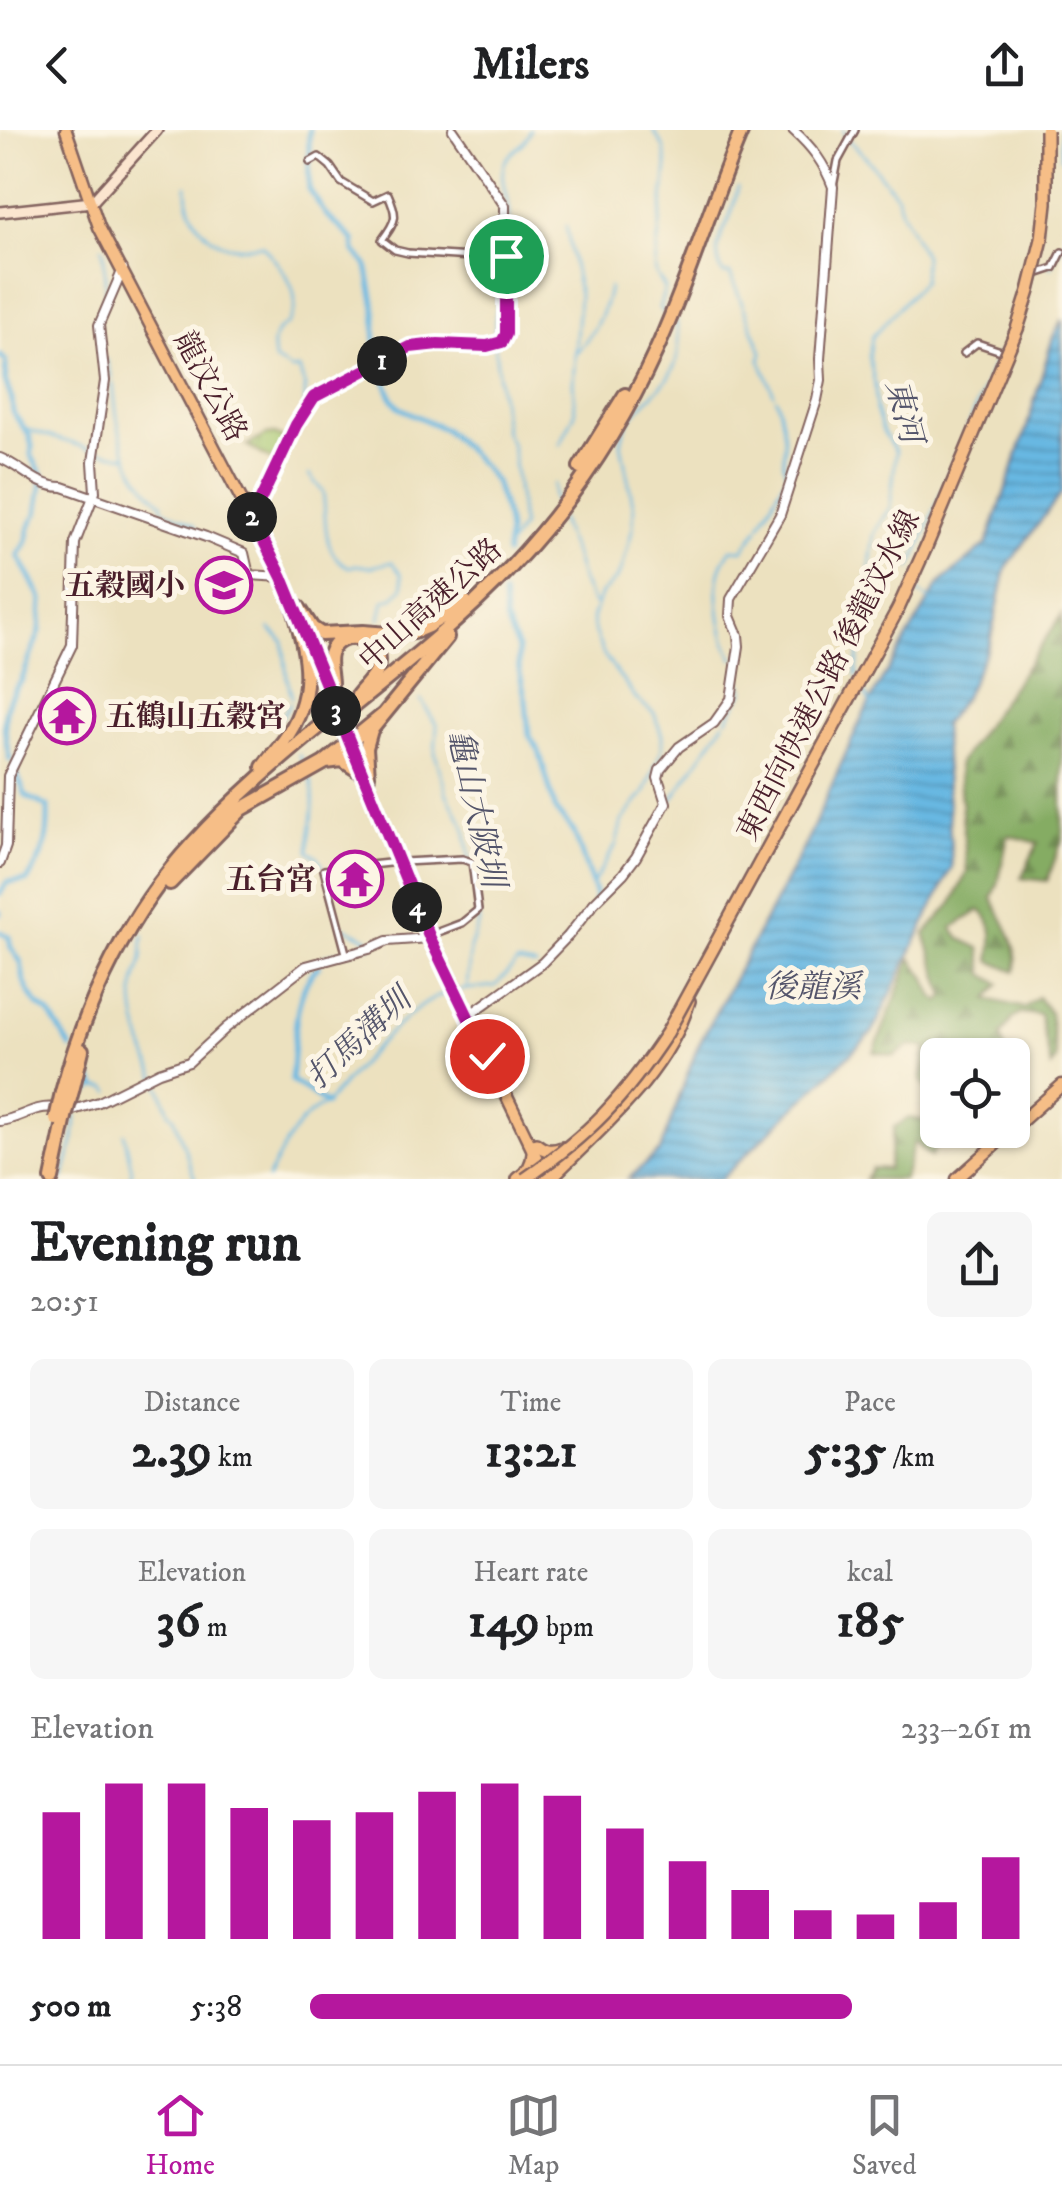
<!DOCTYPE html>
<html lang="en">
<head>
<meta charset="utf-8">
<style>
	:root { --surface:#fff; --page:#f6f6f6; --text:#202124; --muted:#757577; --line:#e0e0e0; --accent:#b5179e }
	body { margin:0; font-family:"IM FELL DW Pica","Noto Serif TC",serif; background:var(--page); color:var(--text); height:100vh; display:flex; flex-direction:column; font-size:38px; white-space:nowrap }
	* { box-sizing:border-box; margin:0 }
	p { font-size:32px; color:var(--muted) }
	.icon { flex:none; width:55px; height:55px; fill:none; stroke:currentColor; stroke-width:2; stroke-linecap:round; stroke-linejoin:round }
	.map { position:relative; height:1049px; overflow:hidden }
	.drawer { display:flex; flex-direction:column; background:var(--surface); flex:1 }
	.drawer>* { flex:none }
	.controls { position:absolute; left:920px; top:908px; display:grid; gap:20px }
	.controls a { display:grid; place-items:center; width:110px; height:110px; border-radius:15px; background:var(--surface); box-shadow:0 2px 8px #0004; font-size:50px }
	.pin { position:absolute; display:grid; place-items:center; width:85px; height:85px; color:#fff; margin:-42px; border:5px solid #fff; border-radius:50%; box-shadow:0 2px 10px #0007 }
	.km { position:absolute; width:50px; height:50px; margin:-25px; border-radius:50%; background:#222; color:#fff; font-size:28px; line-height:50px; text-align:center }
	.round { display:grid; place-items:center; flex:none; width:105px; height:105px; border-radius:15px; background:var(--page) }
	.head { display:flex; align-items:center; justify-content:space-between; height:170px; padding:0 30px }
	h1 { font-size:55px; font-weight:700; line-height:75px }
	.figures { display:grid; grid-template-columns:repeat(3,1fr); gap:15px; height:170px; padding:10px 30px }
	.figures div { display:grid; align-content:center; border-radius:15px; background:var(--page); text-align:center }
	.figures b { font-size:50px; font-weight:700 }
	.figures small { font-size:28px; font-weight:400 }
	.figures p { font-size:28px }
	.chart { height:280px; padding:20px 30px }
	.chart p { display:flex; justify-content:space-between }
	.chart svg { width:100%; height:180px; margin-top:10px; stroke:var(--accent); stroke-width:6 }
	ul { padding:0 30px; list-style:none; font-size:32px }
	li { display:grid; grid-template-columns:160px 120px 1fr; align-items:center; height:75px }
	li i { height:25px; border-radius:12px; background:var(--accent) }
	header { display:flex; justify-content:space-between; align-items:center; height:130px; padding:0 30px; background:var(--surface); font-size:45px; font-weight:700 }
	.menu { display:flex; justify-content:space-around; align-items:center; height:140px; border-top:2px solid var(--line); background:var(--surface); font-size:28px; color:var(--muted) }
	.menu a { display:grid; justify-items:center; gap:5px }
	.menu .on { color:var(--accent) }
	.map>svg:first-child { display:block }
	.forest { fill:url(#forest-firs); stroke:#686647; stroke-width:2.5 }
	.park { fill:url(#park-tufts); stroke:#78744e; stroke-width:2.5 }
	.water { fill:url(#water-rules); stroke:#586c86; stroke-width:2.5 }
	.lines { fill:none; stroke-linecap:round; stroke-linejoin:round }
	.stream { stroke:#67b8e2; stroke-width:2.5 }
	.canal { stroke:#67b8e2; stroke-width:5 }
	.minor-casing { stroke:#83635f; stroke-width:10 }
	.tertiary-casing { stroke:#83635f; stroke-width:12 }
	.secondary-casing { stroke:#83635f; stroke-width:14 }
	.primary-casing { stroke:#83635f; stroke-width:15 }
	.trunk-casing { stroke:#83635f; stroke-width:16 }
	.motorway-casing { stroke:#83635f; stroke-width:18 }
	.minor { stroke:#fff; stroke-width:5 }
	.tertiary { stroke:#fff; stroke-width:8 }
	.secondary { stroke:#fbe5cf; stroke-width:9 }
	.primary { stroke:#f6be87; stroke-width:10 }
	.trunk { stroke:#f6be87; stroke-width:11 }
	.motorway { stroke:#f6be87; stroke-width:12 }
	.trunk-bridge-casing { stroke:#83635f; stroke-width:16; stroke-linecap:butt }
	.motorway-bridge-casing { stroke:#83635f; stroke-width:18; stroke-linecap:butt }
	.trunk-bridge { stroke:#f6be87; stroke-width:11 }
	.motorway-bridge { stroke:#f6be87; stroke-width:12 }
	.route-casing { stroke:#fff; stroke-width:20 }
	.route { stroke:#b5179e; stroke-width:12 }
	.labels { text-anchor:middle; stroke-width:10; stroke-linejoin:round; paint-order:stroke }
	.street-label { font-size:30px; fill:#4a1f2b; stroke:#fcf5e5 }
	.poi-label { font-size:30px; font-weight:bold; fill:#4a1f2b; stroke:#fcf5e5; text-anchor:end }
	.water-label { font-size:32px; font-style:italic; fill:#54556b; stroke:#fcf5e5 }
</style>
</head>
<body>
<header><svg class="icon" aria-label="back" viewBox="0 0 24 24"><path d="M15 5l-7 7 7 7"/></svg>Milers<svg class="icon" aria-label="share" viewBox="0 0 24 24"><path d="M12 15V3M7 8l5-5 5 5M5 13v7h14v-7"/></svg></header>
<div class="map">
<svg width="1062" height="1049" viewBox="0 0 1062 1049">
	<defs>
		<pattern id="forest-firs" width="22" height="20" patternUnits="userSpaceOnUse" patternTransform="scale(2.5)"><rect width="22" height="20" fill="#85ac63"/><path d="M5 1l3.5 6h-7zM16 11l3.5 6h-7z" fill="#6f8b52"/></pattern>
		<pattern id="park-tufts" width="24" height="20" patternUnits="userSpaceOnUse" patternTransform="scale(2.5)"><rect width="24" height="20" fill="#a7c871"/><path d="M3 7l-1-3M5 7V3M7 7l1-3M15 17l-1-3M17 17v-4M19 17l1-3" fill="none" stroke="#91ab62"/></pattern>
		<pattern id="water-rules" width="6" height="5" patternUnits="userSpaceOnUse" patternTransform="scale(2.5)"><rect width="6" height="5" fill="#67b8e2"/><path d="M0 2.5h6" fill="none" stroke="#5795b7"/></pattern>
	</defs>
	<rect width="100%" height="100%" fill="#fcf5e5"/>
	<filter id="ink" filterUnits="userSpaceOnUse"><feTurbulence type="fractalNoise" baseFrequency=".01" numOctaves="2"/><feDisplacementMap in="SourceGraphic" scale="20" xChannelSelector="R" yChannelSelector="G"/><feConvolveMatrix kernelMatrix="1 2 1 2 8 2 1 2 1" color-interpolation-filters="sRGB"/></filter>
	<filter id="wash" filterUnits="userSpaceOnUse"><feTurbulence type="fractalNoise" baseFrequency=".0048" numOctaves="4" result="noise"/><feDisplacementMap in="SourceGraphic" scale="40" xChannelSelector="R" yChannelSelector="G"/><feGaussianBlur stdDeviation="2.25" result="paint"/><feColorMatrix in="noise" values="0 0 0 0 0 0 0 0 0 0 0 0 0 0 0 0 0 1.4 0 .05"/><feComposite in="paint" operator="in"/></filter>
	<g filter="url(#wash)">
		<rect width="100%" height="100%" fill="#ece1bf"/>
		<path class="forest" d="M1062 485V710L1047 751 1021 748 1038 713 1008 705 998 754 992 768C1002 790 1022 817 1015 842L990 831C993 812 996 793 980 780L952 798 961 809 980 818 984 844 1000 854 988 869 1024 878 1038 867 1050 883 1056 929 1051 937 1040 885 1020 883 1012 889 1001 906 1007 925H938L936 969 921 951 926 918 910 915 895 926 874 922 911 828 925 847 934 867 940 872 945 866 925 804 952 773 967 742 958 634Z
			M909 988 929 991 941 1005 931 1027 914 1012 904 1049H865L872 1038 888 1039 894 997Z"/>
		<path class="park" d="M275 304 285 309 275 332 247 315 267 305Z"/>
		<path class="water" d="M1062 189V362L1006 438 990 512 965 566 943 595 952 737 872 903 721 1049H628L660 1021 697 918 807 711 861 589 880 553 939 454 987 414 1026 300 1053 207Z"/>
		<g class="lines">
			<path class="stream" d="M653 0 664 18 667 36 655 136 656 144 665 158 659 178 665 183
				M843 0 846 7 866 27 897 66 902 82 924 126 923 151 872 207 869 227 875 255 876 280 883 302 896 322 890 378 874 404 856 546
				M187 56C186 85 206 114 236 117 245 118 253 116 262 115 278 134 305 161 291 188 285 200 289 191 280 199 270 208 273 219 274 230L292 240 299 239 305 257V277
				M738 58C735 68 733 79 729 89 719 110 712 121 723 144H730L762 222 760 230 774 264
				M509 90C511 71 497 49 505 32 512 18 525 18 530 0
				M501 108 495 130 499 151 494 210 505 301 512 316 522 396 506 419
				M102 117C105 125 106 165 104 175
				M1050 137 1062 113
				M576 222C594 204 604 183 609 158
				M106 229 112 248
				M113 253C118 302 123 339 162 373L163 379 195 395 196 401
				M25 299 91 319
				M560 315 575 283 573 253 579 165 566 96
				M99 321 125 326
				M309 345 323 362C327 388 320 424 349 437L356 435 370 437 392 432 401 444 403 457 393 468 384 471 380 489
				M554 354 553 366 556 377
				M560 389C564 403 571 415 575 428 580 444 584 460 594 474
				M760 395 787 345C782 334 784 331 784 320 785 304 781 282 776 268
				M911 438 998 224
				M914 459 932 471
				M270 499 283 511 287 548 292 568
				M734 529C721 510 714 464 720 441 721 433 727 426 731 419L743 420 758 399
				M862 558 870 572
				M421 570 437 596 435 623 447 665 465 697 470 731
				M282 587 290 573
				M727 589 744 560 738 549
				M299 625 305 637
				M309 646C319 668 309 698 309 722L318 727 323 736
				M669 674 724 593
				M592 755 616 715 622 691 645 662 662 619V606L654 583 637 570 604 525 595 504 592 489 600 465 617 448 622 439 633 397 634 379 621 314C625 277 661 267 674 237 681 222 678 205 676 190
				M342 796 367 808 370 817
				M144 804C142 813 143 819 142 828 140 839 135 848 134 859 132 903 156 942 169 982L174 987 195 1049
				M324 829 325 826 353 820
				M467 858 470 817 479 793 478 784
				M459 860 495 856 517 833 536 836
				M78 974 81 967 96 957 107 958 110 962
				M124 1003 132 1040 130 1049
				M63 1049 74 1009 76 984
				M267 1049C282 1021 296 987 326 974 355 941 408 872 451 862"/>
			<path class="canal" d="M309 0V59L326 85 354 110 355 122 367 135 376 183 375 221 392 268 400 278 444 299 475 328 495 352 506 387 508 402 506 424
				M1062 0V27
				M0 226 6 231
				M6 236 5 250 12 270 13 283 29 305 32 316 31 325 43 346 37 384
				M503 465 505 490 518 519 519 539 526 571 529 605 539 621 556 681 574 702 595 763V773
				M10 630C3 601 0 572 21 552L40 501 42 469 19 427V423C31 412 26 400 34 388
				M0 764 7 752 27 751C45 724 49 710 48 677L26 666 14 638
				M0 782V784
				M0 802 9 807 11 818 21 832 24 851 29 862 38 875 50 884 71 918
				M319 836C292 858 295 917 291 950L326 974
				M84 934 96 957"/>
		</g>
	</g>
	<g filter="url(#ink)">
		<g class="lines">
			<g class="minor-casing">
				<path id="minor" d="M310 32 319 27 330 36 341 52 373 71 388 64C398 86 397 90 382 110L395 120 408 123 487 128 503 125
					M833 57 838 31 855 0
					M1036 144 1054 138 1062 122
					M964 223 977 213 1004 222V220
					M403 732 462 729 472 732 478 780 462 793 433 804
					M346 823 324 740 398 732"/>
			</g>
			<g class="tertiary-casing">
				<path id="tertiary" d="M0 328C22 337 37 357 63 357L206 407 244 423 249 445 282 447
					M251 388 296 295 314 267 410 217 438 214 487 216 498 214 505 209V76L453 0
					M0 733 6 716 8 646 72 515 75 413 95 362 93 332 105 251 99 195 123 139
					M468 886 542 833 568 806 594 773 623 744 636 727 666 673 658 648 660 640 679 617 714 593 731 569 739 516 738 505 730 486 731 469 780 385 817 270 821 250 820 229 833 57C824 33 812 17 793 0
					M73 980 99 972 159 942 189 932 226 898 306 836 369 819 387 811 430 808
					M0 991C20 989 34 975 55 978"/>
			</g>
			<g class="secondary-casing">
				<path id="secondary" d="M0 82 92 72 157 0"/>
			</g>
			<g class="primary-casing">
				<path id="primary" d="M66 0 99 97 282 447 295 481
					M305 506 430 808 537 1029
					M957 1049 1062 955"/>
			</g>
			<g class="trunk-casing">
				<path id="trunk" d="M536 1014C545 1021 551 1022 562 1018
					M553 1046C605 994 667 943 689 871
					M518 1049C527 1043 533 1033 533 1022
					M539 1049 560 1035"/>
			</g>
			<g class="motorway-casing">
				<path id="motorway" d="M580 337 625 265
					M299 478 312 498 321 504 363 502 389 504 414 502 428 496 466 472
					M331 558C332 547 327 535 330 524 339 495 385 508 377 538 375 548 364 557 358 565
					M351 578C407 533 463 488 512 436 571 373 620 300 656 221 689 149 711 73 742 0
					M326 632 342 630 362 643
					M263 637C269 628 276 621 283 612 318 564 307 527 293 474
					M368 646 366 618 371 600 447 507
					M170 753 242 679 324 633 383 585
					M72 961 82 920
					M62 962C86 871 129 782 193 713 235 667 282 627 330 588
					M52 1049 65 987"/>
			</g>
			<use href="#minor" class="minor"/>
			<use href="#tertiary" class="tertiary"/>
			<use href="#secondary" class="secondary"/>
			<use href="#primary" class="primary"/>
			<use href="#trunk" class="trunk"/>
			<use href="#motorway" class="motorway"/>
			<g class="trunk-bridge-casing">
				<path id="trunk-bridge" d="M525 1049C590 1004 624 968 667 903L898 479 926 417 1017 199 1029 161 1042 109 1046 73V0"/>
			</g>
			<g class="motorway-bridge-casing">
				<path id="motorway-bridge" d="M333 592 351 578
					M65 987 72 961
					M56 989 62 962"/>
			</g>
			<use href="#trunk-bridge" class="trunk-bridge"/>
			<use href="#motorway-bridge" class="motorway-bridge"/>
		</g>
	</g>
	<g class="lines" filter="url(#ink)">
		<g class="route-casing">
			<path id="route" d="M487 926 430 808 282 447 252 388 296 295 314 267 410 217 438 214 487 216 502 212 506 204V126"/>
		</g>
		<use href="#route" class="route"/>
	</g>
	<defs>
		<g id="school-ring" transform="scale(2.875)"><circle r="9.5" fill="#fcf5e5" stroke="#b5179e" stroke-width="1.5"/><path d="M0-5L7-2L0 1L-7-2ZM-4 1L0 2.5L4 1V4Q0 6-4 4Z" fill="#b5179e"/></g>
		<g id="temple-ring" transform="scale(2.875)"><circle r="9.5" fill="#fcf5e5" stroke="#b5179e" stroke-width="1.5"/><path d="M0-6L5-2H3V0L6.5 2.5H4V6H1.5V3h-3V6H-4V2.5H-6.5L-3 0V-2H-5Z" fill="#b5179e"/></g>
	</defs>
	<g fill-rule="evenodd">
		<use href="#school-ring" x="224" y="455"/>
		<use href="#temple-ring" x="67" y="586"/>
		<use href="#temple-ring" x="355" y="749"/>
	</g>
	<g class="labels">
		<g class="street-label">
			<text transform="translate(211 256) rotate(62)" y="10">龍汶公路</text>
			<text transform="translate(430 474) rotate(-42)" y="10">中山高速公路</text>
			<text transform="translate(828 545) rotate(-63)" y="10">東西向快速公路 後龍汶水線</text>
		</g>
		<g class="poi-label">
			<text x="185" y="465">五穀國小</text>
			<text x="106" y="596" text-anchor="start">五鶴山五穀宮</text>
			<text x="316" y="759">五台宮</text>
		</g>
		<g class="water-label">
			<text transform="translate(905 281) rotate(75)" y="11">東河</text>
			<text transform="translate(477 678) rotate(77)" y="11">龜山大陂圳</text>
			<text x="813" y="867">後龍溪</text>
			<text transform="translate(358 908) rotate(-43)" y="11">打馬溝圳</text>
		</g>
	</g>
</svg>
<div class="controls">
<a><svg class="icon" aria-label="locate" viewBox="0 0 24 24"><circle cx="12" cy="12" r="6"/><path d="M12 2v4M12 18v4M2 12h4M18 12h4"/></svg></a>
</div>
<div class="pin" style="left:506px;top:126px;background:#1e9e55"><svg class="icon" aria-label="arrive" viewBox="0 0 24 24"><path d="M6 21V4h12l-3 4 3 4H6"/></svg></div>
<div class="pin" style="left:487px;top:926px;background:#d93025"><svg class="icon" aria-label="check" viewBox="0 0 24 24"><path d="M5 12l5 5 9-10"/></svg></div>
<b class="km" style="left:382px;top:231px">1</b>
<b class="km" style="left:252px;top:387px">2</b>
<b class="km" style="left:336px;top:581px">3</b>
<b class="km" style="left:417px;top:777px">4</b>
</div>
<section class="drawer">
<div class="head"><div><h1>Evening run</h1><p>20:51</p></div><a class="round"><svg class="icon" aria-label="share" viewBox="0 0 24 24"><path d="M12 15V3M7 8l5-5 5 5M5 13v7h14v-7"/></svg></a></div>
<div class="figures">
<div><p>Distance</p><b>2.39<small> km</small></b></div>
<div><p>Time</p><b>13:21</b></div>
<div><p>Pace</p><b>5:35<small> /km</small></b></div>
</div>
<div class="figures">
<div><p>Elevation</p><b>36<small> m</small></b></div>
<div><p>Heart rate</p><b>149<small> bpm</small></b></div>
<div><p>kcal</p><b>185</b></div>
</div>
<div class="chart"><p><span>Elevation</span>233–261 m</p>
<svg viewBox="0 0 160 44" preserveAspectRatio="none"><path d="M5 44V13M15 44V6M25 44V6M35 44V12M45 44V15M55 44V13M65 44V8M75 44V6M85 44V9M95 44V17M105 44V25M115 44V32M125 44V37M135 44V38M145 44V35M155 44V24"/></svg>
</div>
<ul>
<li><b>500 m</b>5:38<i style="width:75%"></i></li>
</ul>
</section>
<nav class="menu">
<a class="on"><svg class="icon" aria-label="home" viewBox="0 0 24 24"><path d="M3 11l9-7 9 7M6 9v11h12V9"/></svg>Home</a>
<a><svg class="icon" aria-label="map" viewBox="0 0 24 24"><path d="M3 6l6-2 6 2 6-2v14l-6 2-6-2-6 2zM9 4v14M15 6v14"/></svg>Map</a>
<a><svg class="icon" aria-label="saved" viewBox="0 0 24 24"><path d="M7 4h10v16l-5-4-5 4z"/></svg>Saved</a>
</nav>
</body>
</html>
